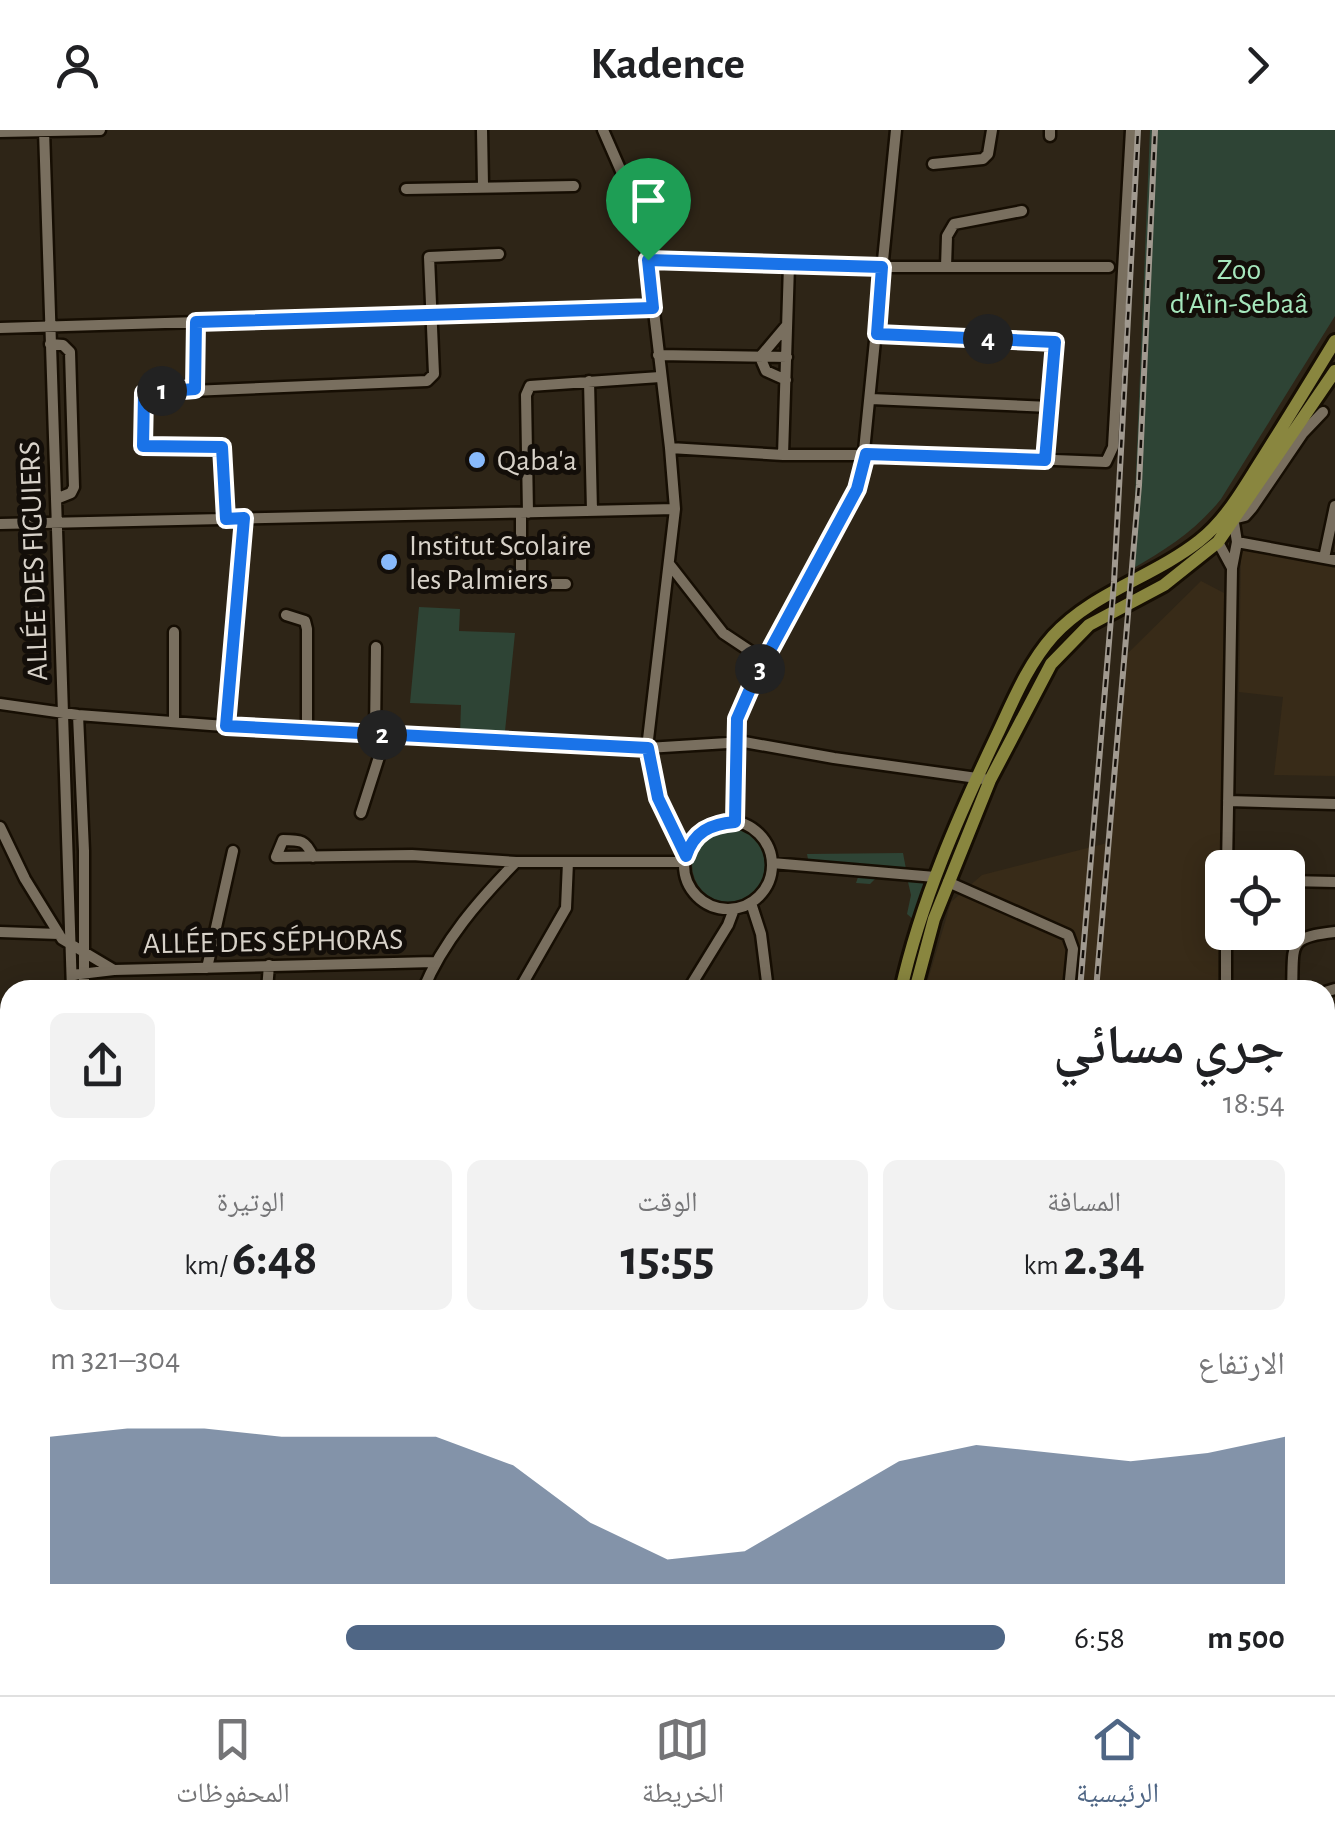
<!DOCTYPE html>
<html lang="ar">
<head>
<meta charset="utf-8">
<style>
	:root { --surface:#fff; --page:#f2f2f2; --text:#202124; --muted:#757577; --line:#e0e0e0; --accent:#4f6685 }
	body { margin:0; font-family:"Alegreya Sans","Noto Naskh Arabic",sans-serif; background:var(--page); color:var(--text); direction:rtl; height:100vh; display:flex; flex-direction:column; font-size:38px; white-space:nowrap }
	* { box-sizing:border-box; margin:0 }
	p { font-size:32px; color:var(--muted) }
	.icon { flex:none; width:55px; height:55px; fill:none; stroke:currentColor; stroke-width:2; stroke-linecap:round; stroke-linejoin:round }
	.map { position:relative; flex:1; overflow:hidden; direction:ltr }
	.drawer { position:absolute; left:0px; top:850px; width:1335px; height:715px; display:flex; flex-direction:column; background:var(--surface); border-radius:30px 30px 0 0; box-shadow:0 5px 25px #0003; direction:rtl }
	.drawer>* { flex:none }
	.buttons { position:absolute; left:1205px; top:720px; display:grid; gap:20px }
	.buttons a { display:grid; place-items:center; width:100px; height:100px; border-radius:15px; background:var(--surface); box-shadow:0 5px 25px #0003; font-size:50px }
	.pin { position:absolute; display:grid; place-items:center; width:85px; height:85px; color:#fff; margin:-102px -42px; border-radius:50% 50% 50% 0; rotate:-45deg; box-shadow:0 0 10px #0007 }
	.pin .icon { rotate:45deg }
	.km { position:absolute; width:50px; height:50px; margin:-25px; border-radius:50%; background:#222; color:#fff; font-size:28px; line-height:50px; text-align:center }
	.round { display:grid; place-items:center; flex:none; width:105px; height:105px; border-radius:15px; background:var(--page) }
	.head { display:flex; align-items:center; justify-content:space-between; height:170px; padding:0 50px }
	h1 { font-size:55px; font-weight:600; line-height:75px }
	.figures { display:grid; grid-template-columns:repeat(3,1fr); gap:15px; height:170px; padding:10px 50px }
	.figures div { display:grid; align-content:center; border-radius:15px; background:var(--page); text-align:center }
	.figures b { font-size:50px; font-weight:600 }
	.figures small { font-size:28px; font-weight:400 }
	.figures p { font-size:28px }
	.chart { height:280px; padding:20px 50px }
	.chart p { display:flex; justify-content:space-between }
	.chart svg { width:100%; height:180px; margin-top:10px; fill:var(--accent); opacity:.7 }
	ul { padding:0 50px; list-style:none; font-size:32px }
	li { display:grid; grid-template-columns:160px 120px 1fr; align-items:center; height:75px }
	li i { height:25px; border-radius:12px; background:var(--accent) }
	header { display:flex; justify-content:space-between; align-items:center; height:130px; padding:0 50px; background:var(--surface); font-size:45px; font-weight:600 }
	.tab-bar { display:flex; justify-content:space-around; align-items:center; height:140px; border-top:2px solid var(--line); background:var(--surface); font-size:28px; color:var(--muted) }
	.tab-bar a { display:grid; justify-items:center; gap:5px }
	.tab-bar .current { color:var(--accent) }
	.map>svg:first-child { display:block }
	.built { fill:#382b18 }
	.green { fill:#2e4435 }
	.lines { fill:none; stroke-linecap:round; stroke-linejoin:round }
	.minor-casing { stroke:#160e03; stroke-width:15 }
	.major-casing { stroke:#160e03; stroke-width:18 }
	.minor { stroke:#796f5f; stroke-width:10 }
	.major { stroke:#89863f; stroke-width:12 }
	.rail-casing { stroke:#a0998f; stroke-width:6 }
	.rail { stroke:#130e09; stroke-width:2.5; stroke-dasharray:8; stroke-linecap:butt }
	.route-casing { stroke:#fff; stroke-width:20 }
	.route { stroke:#1a73e8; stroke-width:12 }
	.poi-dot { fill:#88bafc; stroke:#130e09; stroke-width:4 }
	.labels { text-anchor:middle; stroke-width:10; stroke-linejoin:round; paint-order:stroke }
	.park-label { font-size:30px; fill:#a6e8bd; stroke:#130e09 }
	.poi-label { font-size:30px; fill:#d8d2c9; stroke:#130e09; text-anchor:start }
	.street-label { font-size:30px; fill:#d8d2c9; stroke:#130e09 }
</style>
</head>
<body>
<header><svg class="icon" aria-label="forward" viewBox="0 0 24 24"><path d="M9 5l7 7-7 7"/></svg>Kadence<svg class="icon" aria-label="person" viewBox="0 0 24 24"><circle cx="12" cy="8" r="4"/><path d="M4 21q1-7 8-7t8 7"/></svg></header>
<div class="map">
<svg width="1335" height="1565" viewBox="0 0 1335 1565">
	<rect width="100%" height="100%" fill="#2e2517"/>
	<path class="built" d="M1241 420 1335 436V646L1274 645 1283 567 1239 562Z
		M1201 451 1224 463 1218 860H925L951 772 982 745 1111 712 1124 527Z
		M1335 875V1565H1068L1066 1555H1325V876Z
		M929 1555H1054L1041 1565H930Z"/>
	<path class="green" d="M1150 0H1335V186L1221 369C1196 400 1167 419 1132 439Z
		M419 477 460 479 459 501 515 503 504 611 460 606 461 575 410 573Z
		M692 735a38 38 0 1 1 76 0a38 38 0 1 1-76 0Z
		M903 723 906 739 809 734 807 724Z
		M859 744 929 750 914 790 907 784 911 765 908 752 876 748 870 754 856 753Z
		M0 1530H10V1555H54L55 1565H0Z"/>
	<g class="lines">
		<g class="minor-casing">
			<path id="minor" d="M44 0 72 860
				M482 0 483 55
				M603 0 628 57 648 130 670 318 675 379 647 618 658 668 685 726
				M0 2 100 0
				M1050 6V0
				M933 34 983 29 988 24 992 0
				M406 59 574 56
				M648 130 882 137H1109
				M946 137 947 106 954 94 1022 81
				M0 198 653 178
				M877 203 1055 212 1045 330
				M50 214 63 215 70 222 74 357 71 363 56 369
				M658 225 787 227
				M786 250 766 241 760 227 787 195
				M589 251 592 381
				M195 259 196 192
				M871 269 1050 277
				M670 318 783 325H925L1106 332 1113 317 1131 0
				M783 325 789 135
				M521 383V447L534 454H566
				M528 383 526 265 530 256 660 247
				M1237 388 1245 386 1252 378 1303 303 1323 282
				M226 389 222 317 143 316 144 263 427 251 434 244 429 127 499 124
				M0 394 675 379
				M1218 412 1232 438
				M1237 412 1335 430
				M1324 428 1335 376
				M670 435 723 503 765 531
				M286 485 305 491 307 499V601
				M174 502V591
				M0 574 78 585 291 601 647 618 744 612 834 628 984 649
				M78 585 84 721V860
				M226 595 244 389
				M375 605 376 517
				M1228 671 1335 674
				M361 683 386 605
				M684 735a44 44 0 1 1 88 0a44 44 0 1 1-88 0Z
				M735 692 737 589 755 550 857 359 862 341 896 0
				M0 697 25 749 62 809 114 840
				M313 727C306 710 301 710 283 710L276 727 412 725 516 732H684
				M772 733 935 747
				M1227 738 1232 438 1237 412 1234 393
				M1288 751 1335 752
				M948 752 1068 805 1073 819 1069 860
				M751 773 761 804 768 860
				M0 802 59 804
				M1226 802V860
				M207 838 233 721
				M72 845 114 840 434 832
				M267 860 269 835
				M423 860C443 811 479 770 516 732
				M519 860 566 778 568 732
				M688 860 728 795 734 779
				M1292 860C1294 815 1286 807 1335 802
				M1325 862 1335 859
				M0 920 10 919
				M0 1194 10 1195
				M0 1505 10 1506
				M0 1522H10
				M63 1555 68 1565
				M71 1555 83 1565
				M306 1555 321 1565
				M252 1565 258 1555
				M521 1565 532 1555
				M1175 1565 1177 1555"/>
		</g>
		<g class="major-casing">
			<path id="major" d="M901 860C921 771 958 687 997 605 1013 571 1028 534 1053 506 1092 463 1153 447 1199 411 1225 391 1242 361 1259 334 1285 293 1310 252 1335 211
				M915 860 934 789 990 650 1051 534 1089 495 1164 455 1218 412 1335 241
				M906 1555 907 1565
				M580 1565 582 1555
				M593 1565 595 1555"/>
		</g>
		<use href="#minor" class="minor"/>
		<use href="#major" class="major"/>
		<g class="rail-casing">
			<path id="rail" d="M1080 860 1114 452 1138 0
				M1096 860 1139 355 1155 0
				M1048 1555 1049 1565
				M1019 1565 1020 1555"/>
		</g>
		<use href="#rail" class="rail"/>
	</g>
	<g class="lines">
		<g class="route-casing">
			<path id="route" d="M648 130 882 137 877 204 1055 212 1045 330 866 324 857 359 754 550 737 589 735 692C710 694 694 702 686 726L658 668 648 618 226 596 244 388 226 389 222 317 143 316 144 263 195 259 196 192 653 178Z"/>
		</g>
		<use href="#route" class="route"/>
	</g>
	<g class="poi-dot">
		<circle cx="477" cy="330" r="10"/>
		<circle cx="389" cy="432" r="10"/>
	</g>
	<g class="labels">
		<g class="park-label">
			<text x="1239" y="149">Zoo<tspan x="1239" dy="34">d'Aïn-Sebaâ</tspan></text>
		</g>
		<g class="poi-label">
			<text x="497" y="340">Qaba'a</text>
			<text x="409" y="425">Institut Scolaire<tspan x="409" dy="34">les Palmiers</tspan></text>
		</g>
		<g class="street-label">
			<text transform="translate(33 431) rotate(-92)" y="10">ALLÉE DES FIGUIERS</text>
			<text transform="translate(273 811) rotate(-1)" y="10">ALLÉE DES SÉPHORAS</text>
		</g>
	</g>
</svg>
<div class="buttons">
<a><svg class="icon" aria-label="locate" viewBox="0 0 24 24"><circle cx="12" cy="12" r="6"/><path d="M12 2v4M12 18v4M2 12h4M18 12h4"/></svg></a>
</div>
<div class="pin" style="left:648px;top:130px;background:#1e9e55"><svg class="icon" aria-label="arrive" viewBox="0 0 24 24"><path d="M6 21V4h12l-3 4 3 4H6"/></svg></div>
<b class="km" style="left:162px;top:261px">1</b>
<b class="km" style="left:382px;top:605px">2</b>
<b class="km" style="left:760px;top:539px">3</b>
<b class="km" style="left:988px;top:209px">4</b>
<section class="drawer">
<div class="head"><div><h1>جري مسائي</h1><p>18:54</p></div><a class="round"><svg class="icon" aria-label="share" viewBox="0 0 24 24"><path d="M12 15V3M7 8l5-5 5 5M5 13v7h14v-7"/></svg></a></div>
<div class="figures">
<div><p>المسافة</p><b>2.34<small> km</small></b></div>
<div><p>الوقت</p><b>15:55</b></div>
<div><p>الوتيرة</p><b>6:48<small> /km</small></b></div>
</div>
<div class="chart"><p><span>الارتفاع</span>304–321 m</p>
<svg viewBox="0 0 160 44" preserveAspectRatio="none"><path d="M0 44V8L10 6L20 6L30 8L40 8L50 8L60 15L70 29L80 38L90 36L100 25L110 14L120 10L130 12L140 14L150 12L160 8V44z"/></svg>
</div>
<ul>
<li><b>500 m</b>6:58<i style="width:69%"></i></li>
</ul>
</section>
</div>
<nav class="tab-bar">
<a class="current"><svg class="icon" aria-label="home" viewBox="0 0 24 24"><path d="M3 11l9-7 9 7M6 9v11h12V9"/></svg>الرئيسية</a>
<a><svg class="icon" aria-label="map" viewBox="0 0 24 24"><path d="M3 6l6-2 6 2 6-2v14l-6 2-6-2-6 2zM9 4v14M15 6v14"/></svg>الخريطة</a>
<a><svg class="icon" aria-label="saved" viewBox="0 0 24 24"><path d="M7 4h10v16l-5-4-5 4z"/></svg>المحفوظات</a>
</nav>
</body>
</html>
